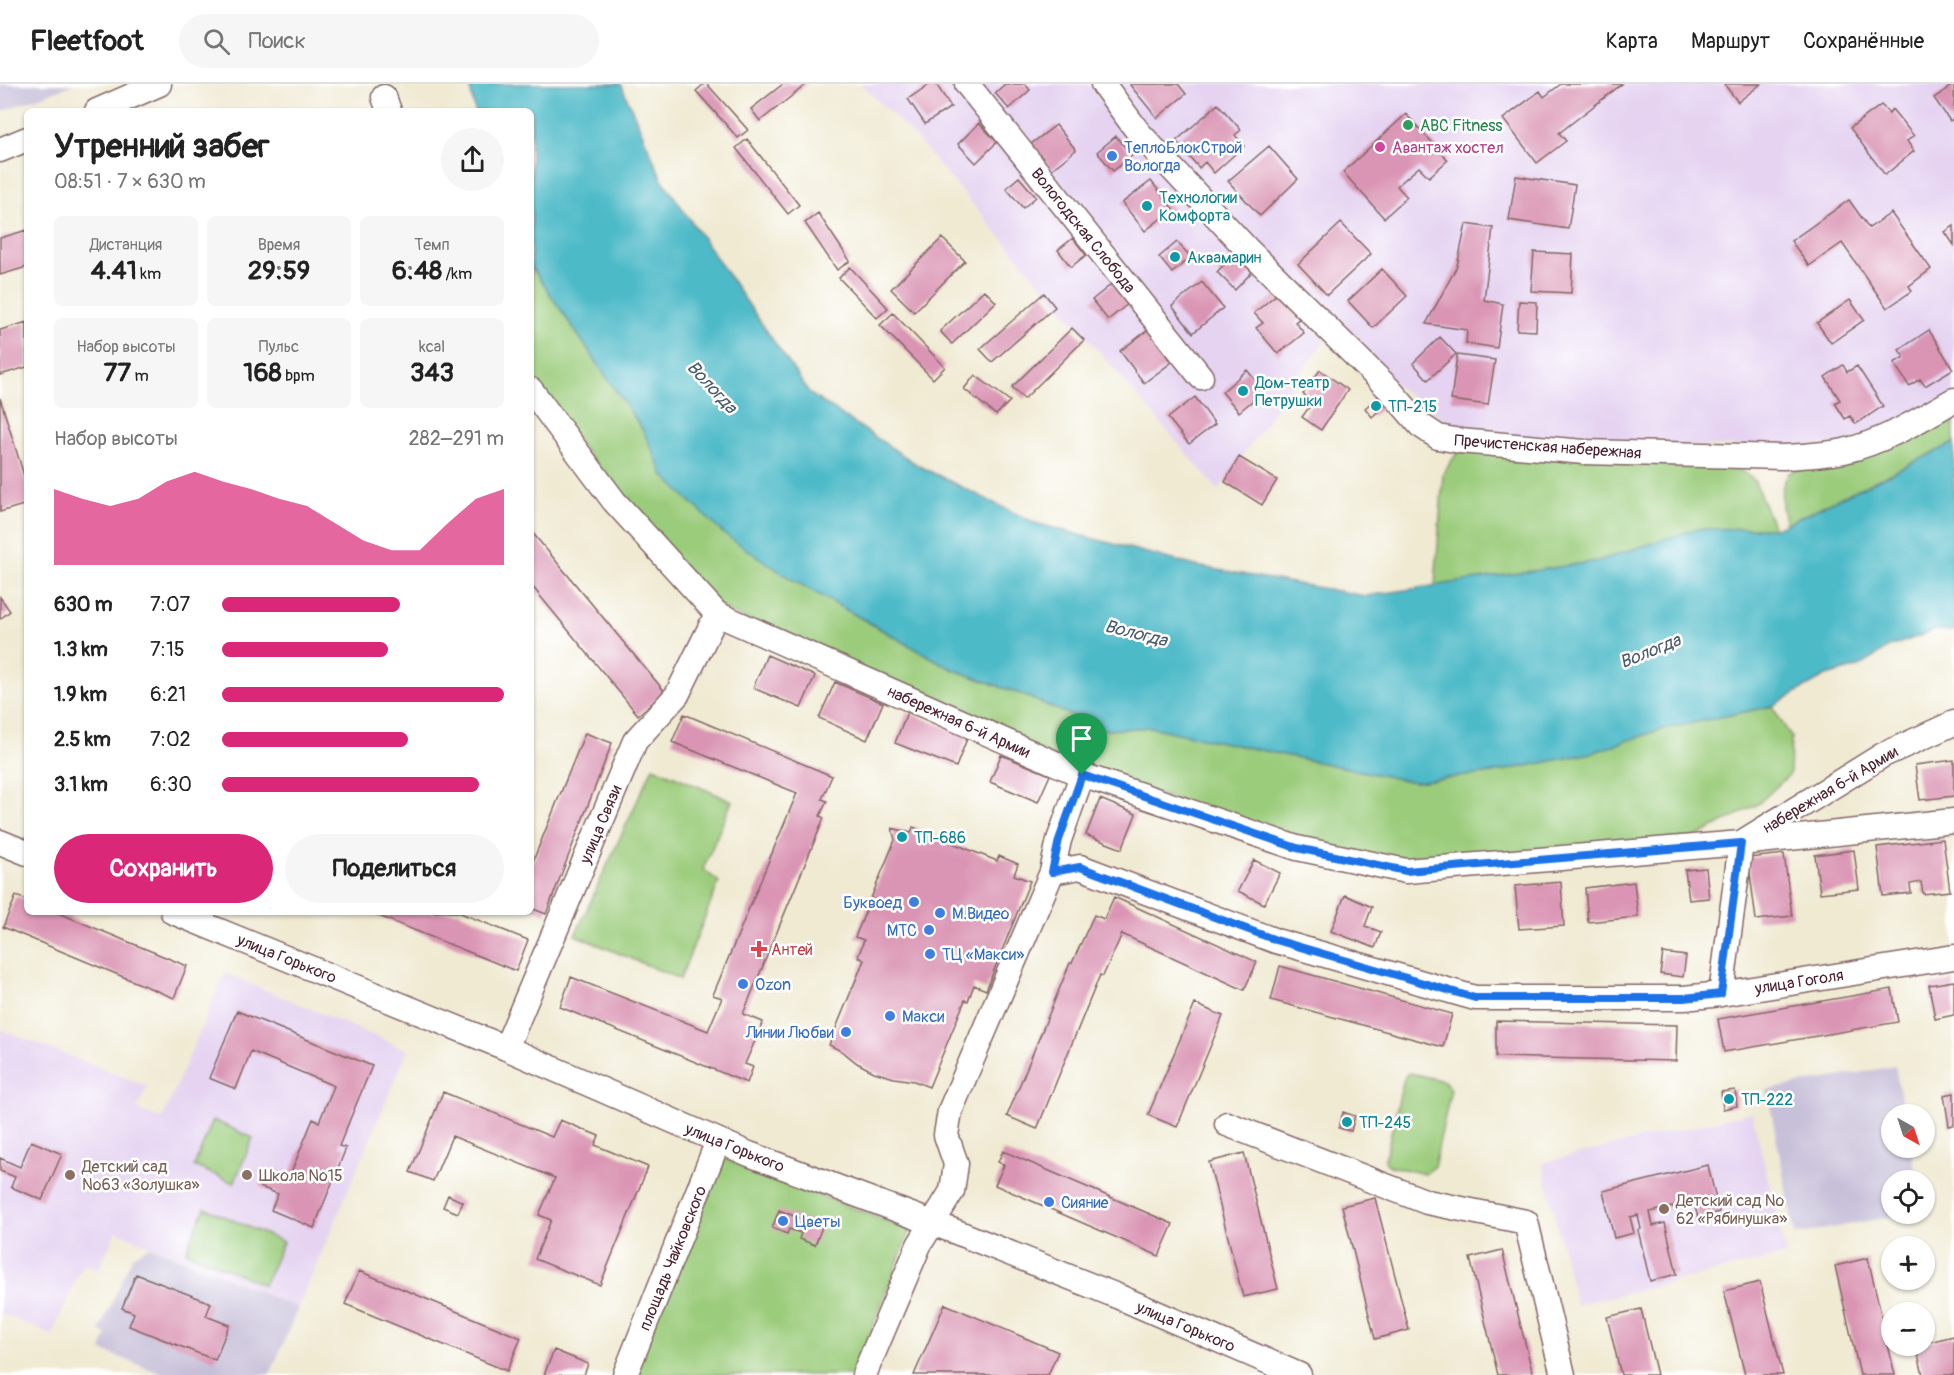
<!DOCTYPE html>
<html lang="ru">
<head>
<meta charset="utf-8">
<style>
	:root { --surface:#fff; --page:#f6f6f6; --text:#222; --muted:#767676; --line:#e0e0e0; --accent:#db2777 }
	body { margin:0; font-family:Pangolin,sans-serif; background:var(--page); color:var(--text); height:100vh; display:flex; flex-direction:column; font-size:22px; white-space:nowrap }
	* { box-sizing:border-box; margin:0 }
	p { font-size:20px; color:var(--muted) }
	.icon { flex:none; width:33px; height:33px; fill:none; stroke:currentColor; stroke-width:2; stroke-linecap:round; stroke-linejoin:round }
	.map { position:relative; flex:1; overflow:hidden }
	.drawer { position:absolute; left:24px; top:24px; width:510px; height:807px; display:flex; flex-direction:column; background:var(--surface); border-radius:9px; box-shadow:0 2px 4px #0004 }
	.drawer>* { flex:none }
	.needle { width:39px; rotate:141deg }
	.tools { position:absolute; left:1881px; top:1020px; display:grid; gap:12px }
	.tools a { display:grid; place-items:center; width:54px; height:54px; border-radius:50%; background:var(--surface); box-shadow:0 2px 4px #0004; font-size:30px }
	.pin { position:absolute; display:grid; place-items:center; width:51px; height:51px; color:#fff; margin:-62px -26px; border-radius:50% 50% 50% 0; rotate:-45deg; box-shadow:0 0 6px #0007 }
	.pin .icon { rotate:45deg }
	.round { display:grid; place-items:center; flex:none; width:63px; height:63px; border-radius:32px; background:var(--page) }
	.overview { display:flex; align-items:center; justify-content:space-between; height:102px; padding:0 30px }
	h1 { font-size:33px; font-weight:800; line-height:45px }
	.figures { display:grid; grid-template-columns:repeat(3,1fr); gap:9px; height:102px; padding:6px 30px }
	.figures div { display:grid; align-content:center; border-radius:9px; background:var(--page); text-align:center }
	.figures b { font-size:26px; font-weight:800 }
	.figures small { font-size:16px; font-weight:400 }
	.figures p { font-size:16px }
	.chart { height:168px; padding:12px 30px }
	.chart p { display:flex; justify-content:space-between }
	.chart svg { width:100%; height:108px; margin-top:6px; fill:var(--accent); opacity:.7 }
	.cta { display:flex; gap:12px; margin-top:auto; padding:12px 30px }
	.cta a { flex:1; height:69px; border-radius:36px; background:var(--accent); color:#fff; font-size:24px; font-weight:800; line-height:69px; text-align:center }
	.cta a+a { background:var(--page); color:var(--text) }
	ul { padding:0 30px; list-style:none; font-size:20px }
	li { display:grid; grid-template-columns:96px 72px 1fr; align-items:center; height:45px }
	li i { height:15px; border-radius:8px; background:var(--accent) }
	header { display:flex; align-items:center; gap:36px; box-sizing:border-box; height:84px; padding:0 30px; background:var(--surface); border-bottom:2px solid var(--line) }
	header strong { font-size:28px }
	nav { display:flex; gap:33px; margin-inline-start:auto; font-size:21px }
	.search { width:420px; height:54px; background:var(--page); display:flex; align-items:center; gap:15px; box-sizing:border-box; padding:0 21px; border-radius:33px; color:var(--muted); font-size:22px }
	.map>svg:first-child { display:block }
	.built { fill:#e5d3f1 }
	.industrial { fill:#c7c0d9 }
	.green { fill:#9bcc7c; stroke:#727654; stroke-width:1.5 }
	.water { fill:#4dbac8; stroke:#4c6c7a; stroke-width:1.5 }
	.building { fill:#da95b4 }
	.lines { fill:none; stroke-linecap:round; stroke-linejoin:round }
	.minor-casing { stroke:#846666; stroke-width:27 }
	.minor { stroke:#fff; stroke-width:24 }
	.route-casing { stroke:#fff; stroke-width:12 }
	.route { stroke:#1a73e8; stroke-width:8 }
	.leisure-dot { fill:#2e9e5b; stroke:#fff; stroke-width:2 }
	.hotel-dot { fill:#d1479c; stroke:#fff; stroke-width:2 }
	.shop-dot { fill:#3f7fe0; stroke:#fff; stroke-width:2 }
	.culture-dot { fill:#0f9aa8; stroke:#fff; stroke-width:2 }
	.health-dot { fill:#e0444e; stroke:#fff; stroke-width:2 }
	.education-dot { fill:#8d6e63; stroke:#fff; stroke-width:2 }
	.labels { text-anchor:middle; stroke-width:5; stroke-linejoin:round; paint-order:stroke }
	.leisure-label { font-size:16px; fill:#27864d; stroke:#fff; text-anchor:start }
	.shop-label { font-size:16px; fill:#366cbe; stroke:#fff; text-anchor:start }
	.hotel-label { font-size:16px; fill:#b23c85; stroke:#fff; text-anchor:start }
	.culture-label { font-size:16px; fill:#0d838f; stroke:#fff; text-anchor:start }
	.street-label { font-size:16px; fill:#4a1f2b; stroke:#fff }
	.health-label { font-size:16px; fill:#be3a42; stroke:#fff; text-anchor:start }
	.education-label { font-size:16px; fill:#785e54; stroke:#fff; text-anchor:start }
	.water-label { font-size:18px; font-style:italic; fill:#4b5d6a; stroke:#fff }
</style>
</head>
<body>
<header>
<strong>Fleetfoot</strong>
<div class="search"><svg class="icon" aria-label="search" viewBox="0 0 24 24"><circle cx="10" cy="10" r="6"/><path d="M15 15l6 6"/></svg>Поиск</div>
<nav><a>Карта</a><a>Маршрут</a><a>Сохранённые</a></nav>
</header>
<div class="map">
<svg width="1954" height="1291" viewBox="0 0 1954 1291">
	<rect width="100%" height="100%" fill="#fff"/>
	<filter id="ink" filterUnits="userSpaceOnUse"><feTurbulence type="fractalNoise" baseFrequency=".0167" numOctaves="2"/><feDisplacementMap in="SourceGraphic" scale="12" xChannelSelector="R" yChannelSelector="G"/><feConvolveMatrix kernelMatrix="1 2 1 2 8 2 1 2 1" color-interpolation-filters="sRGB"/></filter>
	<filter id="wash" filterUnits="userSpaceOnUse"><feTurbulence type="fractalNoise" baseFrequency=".008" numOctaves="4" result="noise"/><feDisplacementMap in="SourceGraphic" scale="24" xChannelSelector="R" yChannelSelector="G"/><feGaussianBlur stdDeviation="1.35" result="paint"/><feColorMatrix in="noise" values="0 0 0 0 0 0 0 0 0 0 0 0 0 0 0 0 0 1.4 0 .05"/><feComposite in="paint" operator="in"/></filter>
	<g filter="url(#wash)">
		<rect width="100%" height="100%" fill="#f0ead3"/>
		<path class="built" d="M861 0H1089L1134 58 1326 255 1218 406 914 52Z
			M1115 0H1954V309L1843 361 1584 363 1459 342 1443 335 1397 302 1254 159 1149 46Z
			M225 889 408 966 298 1224 116 1147 99 1186 83 1179 52 1251 0 1229V945L147 1002 137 1025 162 1035Z
			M1752 1028 1786 1171 1576 1221 1542 1079Z"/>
		<path class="industrial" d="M0 0H74L0 28Z
			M1895 982 1904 1030H1892V1064H1911L1917 1096H1892V1130H1905L1795 1151 1767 1006Z
			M150 1162 298 1224 271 1288 267 1291H164L101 1266 107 1250 99 1247 133 1172Z"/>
		<path class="green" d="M531 182 643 346 664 392 791 495 952 585 1023 611 1106 646 1150 643 1414 698 1491 689 1591 669 1659 646 1772 622 1791 653 1790 690 1758 720 1694 754 1407 778 1298 755 1084 686 721 524 620 413 531 295Z
			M1954 322V359L1786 440C1781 422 1778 405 1789 389Z
			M1459 366 1731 380 1754 396 1774 444 1696 445 1598 477 1435 502 1443 390Z
			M653 683 732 717 703 785 719 798 680 895 575 851Z
			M1410 989 1444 997 1451 1005 1434 1083 1425 1090 1390 1082 1386 1079 1385 1075 1403 998 1406 991Z
			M213 1036 253 1054 234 1099 194 1082Z
			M720 1073 910 1146 854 1291H632Z
			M205 1124 283 1158 264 1201 186 1167Z"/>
		<path class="water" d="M469 0H621L662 95 810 310 919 382 1035 439 1196 482 1366 512 1598 477 1696 445 1775 444 1786 440 1954 359V547L1936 546 1889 563 1861 582 1826 592 1772 622 1659 646 1591 669 1491 689 1414 698 1150 643 1106 646 1023 611 952 585 791 495 724 450 664 392 643 346 531 182V27H475Z"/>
		<g id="blocks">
			<path class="building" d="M704 0H707L748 46 738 54 696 7Z
				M783 0H807L760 37 751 25Z
				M930 0H936L951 23 925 40 908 15Z
				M1005 0H1025L1030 6 1009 25 995 9Z
				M1131 0H1178L1186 10 1157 34 1130 1Z
				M1561 0H1622L1559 49 1566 57 1537 79 1503 35 1540 7 1544 13Z
				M1724 0H1761L1738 18Z
				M1954 0V34L1950 37 1934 14Z
				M1218 20 1241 46 1235 51 1244 62 1214 89 1205 78 1199 84 1176 57Z
				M1881 21 1889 29 1892 25 1914 52 1907 57 1914 67 1885 91 1850 44Z
				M1406 30 1448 76 1429 93 1419 83 1397 102 1407 113 1384 134 1343 88Z
				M979 39 997 58 976 79 958 60Z
				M1056 41 1076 66 1051 86 1031 60Z
				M1116 52 1132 72 1113 87 1097 68Z
				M747 55 799 121 788 130 736 64Z
				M1269 62 1298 95 1260 132 1228 97Z
				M1516 92 1575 101 1568 145 1509 136Z
				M1019 93 1036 113 1023 124 1006 104Z
				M1151 97 1173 125 1145 147 1122 119Z
				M1849 116 1869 144 1891 129 1931 185 1909 202 1912 207 1887 224 1842 159 1809 182 1791 157Z
				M818 129 850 177 837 186 805 139Z
				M1341 139 1371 170 1327 211 1298 180Z
				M1466 140 1493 144 1484 216 1503 220 1497 264 1466 259 1467 246 1426 240 1457 182Z
				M1954 142V161L1945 148Z
				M27 146V183L0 191V154Z
				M942 154 965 177 914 228 891 205Z
				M1073 154 1086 171 1071 183 1058 166Z
				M1177 158 1191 173 1172 189 1159 173Z
				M1534 168 1573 170 1571 209 1531 207Z
				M1234 170 1252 188 1235 206 1217 188Z
				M850 183 888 224 877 234 839 194Z
				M1382 185 1407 212 1373 244 1348 217Z
				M1202 198 1223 224 1193 249 1172 222Z
				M1113 199 1129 219 1108 236 1092 216Z
				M984 206 996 218 952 260 940 247Z
				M1044 209 1055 223 992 278 980 265Z
				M1278 209 1299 235 1295 238 1304 249 1278 270 1256 244 1263 239 1254 229Z
				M1850 216 1864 236 1831 259 1817 239Z
				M1519 217 1537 218 1536 247 1517 246Z
				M893 229 945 283 933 295 880 241Z
				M27 238V283L0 291V246Z
				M1072 244 1084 256 1024 315 1012 303Z
				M1148 246 1172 278 1144 299 1120 267Z
				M1929 246 1953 285 1925 302 1920 295 1909 302 1894 279 1904 273 1899 266Z
				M1440 253 1456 270 1428 296 1413 279Z
				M1457 271 1495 276 1488 321 1451 316Z
				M1843 281 1847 288 1857 282 1883 322 1856 340 1850 332 1845 335 1835 319 1840 316 1825 293Z
				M1247 286 1264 307 1239 328 1222 308Z
				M1320 286 1348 306 1321 346 1302 333 1313 318 1303 310Z
				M975 291 1010 317 996 331 964 305Z
				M1379 312 1386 320 1372 333 1365 324Z
				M1195 313 1215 340 1189 360 1168 334Z
				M0 314 27 401V420L0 428Z
				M1239 373 1277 396 1262 421 1225 398Z
				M531 447 665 608 638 631 531 501Z
				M0 513 10 527 0 535Z
				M767 571 815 592 801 624 753 604Z
				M835 598 883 619 867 656 819 634Z
				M907 628 968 652 956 683 895 659Z
				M684 630 832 692 822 715 827 717 820 732 824 734 743 930 763 938 745 980 753 983 747 999 560 923 571 893 708 947 722 914 713 911 797 709 672 658Z
				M585 649 612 659 546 830 531 824V782Z
				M1001 671 1050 691 1038 718 990 698Z
				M1954 676V712L1920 716 1915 681Z
				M1100 715 1136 730 1122 765 1086 751Z
				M913 743 997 777 999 772 1018 780 1014 791 1030 797 986 906 974 901 968 917 965 916 929 1003 914 997 894 994 874 988 857 979 843 968 829 961 864 876 858 873 864 856 855 853 895 756 892 744 911 749Z
				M1943 755 1950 807 1923 810 1921 798 1910 800 1911 809 1883 812 1877 763Z
				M1854 766 1859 805 1820 809 1815 771Z
				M1784 770 1792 832 1756 836 1748 774Z
				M1254 776 1280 789 1264 820 1238 807Z
				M1706 784 1709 814 1689 816 1685 786Z
				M1561 798 1564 842 1519 845 1515 802Z
				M1634 798 1638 833 1588 838 1585 804Z
				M1345 811 1372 823 1365 842 1381 848 1375 864 1331 847Z
				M16 812 27 816V828H56L187 882 174 914 3 843Z
				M1114 813 1257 878 1244 906 1122 850 1103 892 1100 891 1037 1045 1007 1032 1070 879H1072L1094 831 1104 835Z
				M369 828H458L528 856 516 887Z
				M1663 869 1686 872 1683 893 1660 890Z
				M1280 882 1452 930 1443 963 1271 916Z
				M1954 897V931L1935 935 1929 901Z
				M1892 905 1898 938 1724 968 1718 935Z
				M1195 920 1223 932 1177 1043 1148 1031Z
				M237 927 372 982 339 1062 346 1064 314 1144 271 1126 278 1110 260 1103 267 1087 288 1096 313 1035 319 1038 334 1002 251 967 236 1005 209 994Z
				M1496 937 1677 941 1676 977 1496 973Z
				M1735 1006 1737 1022 1723 1025 1721 1008Z
				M443 1008 552 1053 560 1036 599 1052 595 1061 648 1083 600 1201 535 1175 551 1136 539 1131 555 1094 452 1052 433 1097 410 1088Z
				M1954 1009V1041L1949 1042 1944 1011Z
				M1343 1028 1355 1032 1351 1047 1339 1044Z
				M31 1057 62 1070 42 1116 11 1103 15 1093 0 1087V1074L20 1083Z
				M1003 1067 1173 1140 1159 1172 995 1101 1004 1081 998 1078Z
				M1244 1069 1278 1205 1243 1213 1209 1078Z
				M1708 1081 1719 1128 1698 1134 1694 1118 1650 1128 1653 1142 1665 1139 1677 1190 1650 1197 1638 1146 1641 1145 1638 1131 1630 1133 1634 1149 1614 1154 1603 1107Z
				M448 1111 463 1118 458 1129 443 1123Z
				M1375 1114 1409 1246 1375 1255 1342 1122Z
				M779 1126 822 1143 815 1161 799 1155 801 1149 789 1145 787 1150 772 1144Z
				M1502 1166 1533 1291H1498L1470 1174Z
				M1868 1174 1895 1291H1860L1835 1182Z
				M359 1187 521 1254 507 1287 345 1220Z
				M136 1190 211 1219 206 1232 229 1241 215 1276 129 1242 134 1229 122 1224Z
				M1760 1198 1783 1291H1745L1724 1207Z
				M945 1220 1058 1268 1048 1291H914Z
				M1641 1225 1657 1291H1621L1607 1233Z
				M1954 1252V1291H1923L1916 1262H1924V1259Z
				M554 1266 588 1280 584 1291H544Z"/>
		</g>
	</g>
	<g filter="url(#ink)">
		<use href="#blocks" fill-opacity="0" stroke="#846666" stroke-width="1.5"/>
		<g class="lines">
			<g class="minor-casing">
				<path id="minor" d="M967 0 1201 293
					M1103 0 1139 49 1246 164 1389 305 1420 341 1438 353 1460 357 1584 368 1784 373C1804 372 1824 371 1844 367 1884 358 1919 336 1954 316
					M384 13 389 27
					M97 27 159 0
					M0 66 27 55
					M531 306 614 417 717 530 1082 691 1297 764 1406 787 1741 759 1954 737
					M0 758 27 769
					M1052 788 1080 783 1276 857 1475 914H1684L1721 910 1954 873
					M173 828 506 964 749 1070 959 1149 1117 1212 1299 1291
					M1721 910 1741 759 1883 671 1954 639
					M506 964 635 657 677 611 717 530
					M1227 1040 1427 1118 1526 1138 1563 1291
					M625 1291 718 1057
					M864 1291 919 1161 952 1107 956 1080 946 1051 950 1027 1052 788 1059 756 1082 691"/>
			</g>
			<use href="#minor" class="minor"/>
		</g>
	</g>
	<g class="lines" filter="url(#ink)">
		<g class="route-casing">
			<path id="route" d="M1082 691 1297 764 1406 787 1741 759 1721 910 1684 914H1475L1276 856 1080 783 1052 788 1059 756Z"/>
		</g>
		<use href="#route" class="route"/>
	</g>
	<circle class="leisure-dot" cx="1408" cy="41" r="6"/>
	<circle class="hotel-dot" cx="1380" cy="63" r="6"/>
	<g class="shop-dot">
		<circle cx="1112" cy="72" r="6"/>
		<circle cx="914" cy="818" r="6"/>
		<circle cx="940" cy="829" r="6"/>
		<circle cx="929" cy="846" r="6"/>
		<circle cx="930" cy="870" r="6"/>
		<circle cx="743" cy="900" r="6"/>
		<circle cx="890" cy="932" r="6"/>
		<circle cx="846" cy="948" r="6"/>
		<circle cx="1049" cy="1118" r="6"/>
		<circle cx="783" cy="1137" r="6"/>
	</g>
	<g class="culture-dot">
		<circle cx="1147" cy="122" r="6"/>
		<circle cx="1175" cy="173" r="6"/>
		<circle cx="1243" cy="307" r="6"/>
		<circle cx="1376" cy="322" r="6"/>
		<circle cx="902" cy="753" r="6"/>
		<circle cx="1729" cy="1015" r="6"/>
		<circle cx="1347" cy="1038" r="6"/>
	</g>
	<path class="health-dot" d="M756 856h6v6h6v6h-6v6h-6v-6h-6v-6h6z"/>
	<g class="education-dot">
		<circle cx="70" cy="1091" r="6"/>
		<circle cx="247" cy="1091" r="6"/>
		<circle cx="1664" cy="1125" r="6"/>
	</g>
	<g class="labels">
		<g class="leisure-label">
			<text x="1420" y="47">ABC Fitness</text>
		</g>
		<g class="shop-label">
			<text x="1124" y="69">ТеплоБлокСтрой<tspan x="1124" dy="18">Вологда</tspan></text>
			<text x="902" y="824" text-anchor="end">Буквоед</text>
			<text x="952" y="835">М.Видео</text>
			<text x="917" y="852" text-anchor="end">МТС</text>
			<text x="942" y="876">ТЦ «Макси»</text>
			<text x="755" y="906">Ozon</text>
			<text x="902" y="938">Макси</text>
			<text x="834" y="954" text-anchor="end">Линии Любви</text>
			<text x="1061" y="1124">Сияние</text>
			<text x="795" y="1143">Цветы</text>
		</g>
		<g class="hotel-label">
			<text x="1392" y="69">Авантаж хостел</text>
		</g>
		<g class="culture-label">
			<text x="1159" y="119">Технологии<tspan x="1159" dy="18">Комфорта</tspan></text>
			<text x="1187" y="179">Аквамарин</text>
			<text x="1255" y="304">Дом-театр<tspan x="1255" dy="18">Петрушки</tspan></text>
			<text x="1388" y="328">ТП-215</text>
			<text x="914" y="759">ТП-686</text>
			<text x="1741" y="1021">ТП-222</text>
			<text x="1359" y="1044">ТП-245</text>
		</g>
		<g class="street-label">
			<text transform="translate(1084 146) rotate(51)" y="6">Вологодская Слобода</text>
			<text transform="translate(1548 362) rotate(4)" y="6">Пречистенская набережная</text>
			<text transform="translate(959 637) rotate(24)" y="6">набережная 6-й Армии</text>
			<text transform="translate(1830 705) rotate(-31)" y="6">набережная 6-й Армии</text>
			<text transform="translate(600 740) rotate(-67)" y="6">улица Связи</text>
			<text transform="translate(287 874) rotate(22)" y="6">улица Горького</text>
			<text transform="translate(1799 897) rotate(-9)" y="6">улица Гоголя</text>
			<text transform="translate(735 1063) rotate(22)" y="6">улица Горького</text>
			<text transform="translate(672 1174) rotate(-68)" y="6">площадь Чайковского</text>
			<text transform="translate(1186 1242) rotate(23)" y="6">улица Горького</text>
		</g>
		<g class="health-label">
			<text x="771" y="871">Антей</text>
		</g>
		<g class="education-label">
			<text x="82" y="1088">Детский сад<tspan x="82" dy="18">№63 «Золушка»</tspan></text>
			<text x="259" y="1097">Школа №15</text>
			<text x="1676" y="1122">Детский сад №<tspan x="1676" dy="18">62 «Рябинушка»</tspan></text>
		</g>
		<g class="water-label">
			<text transform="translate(712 303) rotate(47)" y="6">Вологда</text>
			<text transform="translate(1136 549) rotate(14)" y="6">Вологда</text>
			<text transform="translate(1650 567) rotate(-22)" y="6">Вологда</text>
		</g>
	</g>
</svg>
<div class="tools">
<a><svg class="needle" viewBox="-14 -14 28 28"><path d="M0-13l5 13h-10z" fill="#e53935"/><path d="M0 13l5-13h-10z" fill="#767676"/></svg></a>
<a><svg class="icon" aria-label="locate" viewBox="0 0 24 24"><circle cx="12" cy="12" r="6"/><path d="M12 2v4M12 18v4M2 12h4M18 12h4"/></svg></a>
<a>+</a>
<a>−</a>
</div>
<div class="pin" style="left:1082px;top:691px;background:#1e9e55"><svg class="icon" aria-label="arrive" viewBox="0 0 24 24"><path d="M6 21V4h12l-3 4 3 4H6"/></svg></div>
<section class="drawer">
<div class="overview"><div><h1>Утренний забег</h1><p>08:51 · 7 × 630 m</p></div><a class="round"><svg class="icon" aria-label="share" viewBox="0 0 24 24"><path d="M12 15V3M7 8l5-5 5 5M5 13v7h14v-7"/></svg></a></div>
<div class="figures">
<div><p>Дистанция</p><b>4.41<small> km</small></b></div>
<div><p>Время</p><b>29:59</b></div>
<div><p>Темп</p><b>6:48<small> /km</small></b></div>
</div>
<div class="figures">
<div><p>Набор высоты</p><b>77<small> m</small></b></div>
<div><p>Пульс</p><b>168<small> bpm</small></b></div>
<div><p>kcal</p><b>343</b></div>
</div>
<div class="chart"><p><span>Набор высоты</span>282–291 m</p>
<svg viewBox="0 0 160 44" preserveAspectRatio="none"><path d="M0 44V13L10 17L20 20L30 17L40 10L50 6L60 10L70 13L80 17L90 20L100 27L110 34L120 38L130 38L140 27L150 17L160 13V44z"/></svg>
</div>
<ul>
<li><b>630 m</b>7:07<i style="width:63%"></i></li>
<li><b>1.3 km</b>7:15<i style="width:59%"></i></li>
<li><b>1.9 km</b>6:21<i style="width:100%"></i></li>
<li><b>2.5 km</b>7:02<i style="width:66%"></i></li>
<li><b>3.1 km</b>6:30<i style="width:91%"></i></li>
</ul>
<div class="cta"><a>Сохранить</a><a>Поделиться</a></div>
</section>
</div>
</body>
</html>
